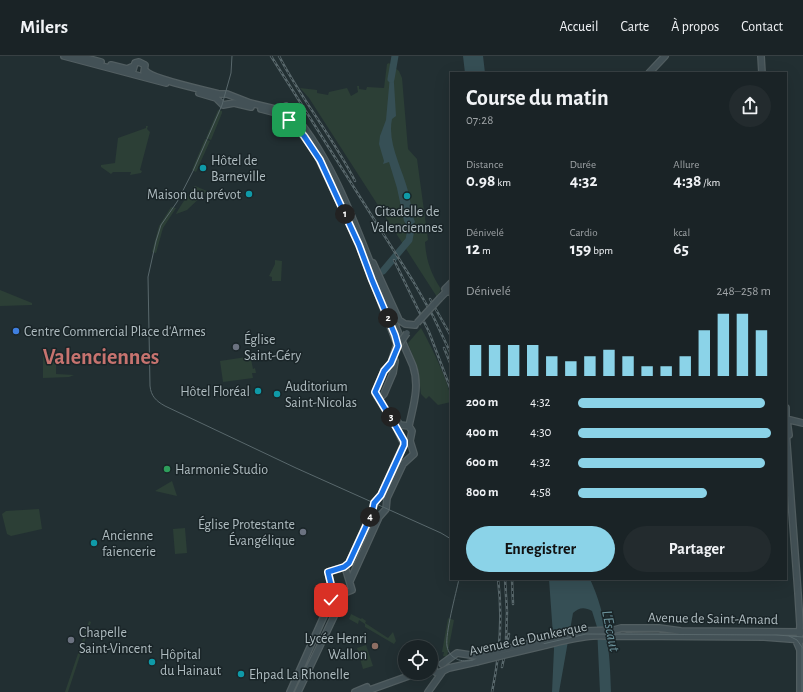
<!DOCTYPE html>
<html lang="fr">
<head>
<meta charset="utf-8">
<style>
	:root { --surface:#1a2326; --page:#232b2e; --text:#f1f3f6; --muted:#9fa4a7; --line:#384043; --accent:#8bd3e8 }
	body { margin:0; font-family:"Alegreya Sans",sans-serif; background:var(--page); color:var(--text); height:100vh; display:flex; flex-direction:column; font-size:15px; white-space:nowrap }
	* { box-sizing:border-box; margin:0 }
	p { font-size:13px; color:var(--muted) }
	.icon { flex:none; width:22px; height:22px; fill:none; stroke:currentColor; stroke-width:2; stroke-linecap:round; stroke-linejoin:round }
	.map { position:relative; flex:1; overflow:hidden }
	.details { position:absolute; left:450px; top:16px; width:337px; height:508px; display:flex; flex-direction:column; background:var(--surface); border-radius:0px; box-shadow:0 4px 16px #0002,0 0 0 1px var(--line) }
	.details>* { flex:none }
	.buttons { position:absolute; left:398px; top:584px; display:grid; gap:8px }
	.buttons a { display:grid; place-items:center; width:40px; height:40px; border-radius:50%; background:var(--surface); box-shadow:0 4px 16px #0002,0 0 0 1px var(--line); font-size:20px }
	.pin { position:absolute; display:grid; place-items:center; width:34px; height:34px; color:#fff; margin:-17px; border-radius:8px; box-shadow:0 2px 6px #0006 }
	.km { position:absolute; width:20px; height:20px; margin:-10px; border-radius:50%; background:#222; color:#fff; font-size:11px; line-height:20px; text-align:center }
	.round { display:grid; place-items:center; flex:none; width:42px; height:42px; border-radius:21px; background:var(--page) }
	.overview { display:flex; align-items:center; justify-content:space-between; height:68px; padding:0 16px }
	h1 { font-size:22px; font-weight:600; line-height:30px }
	.figures { display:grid; grid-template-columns:repeat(3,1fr); gap:6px; height:68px; padding:4px 16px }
	.figures div { display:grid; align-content:center }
	.figures b { font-size:17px; font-weight:600 }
	.figures small { font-size:11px; font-weight:400 }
	.figures p { font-size:11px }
	.chart { height:112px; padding:8px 16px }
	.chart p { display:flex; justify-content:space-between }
	.chart svg { width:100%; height:72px; margin-top:4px; stroke:var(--accent); stroke-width:6 }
	.cta { display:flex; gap:8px; margin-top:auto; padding:8px 16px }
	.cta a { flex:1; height:46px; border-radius:24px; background:var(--accent); color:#111; font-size:16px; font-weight:600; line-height:46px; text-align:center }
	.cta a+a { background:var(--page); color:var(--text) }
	ul { padding:0 16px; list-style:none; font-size:13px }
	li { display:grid; grid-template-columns:64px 48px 1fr; align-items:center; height:30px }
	li i { height:10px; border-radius:5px; background:var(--accent) }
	header { display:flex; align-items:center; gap:24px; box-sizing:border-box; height:56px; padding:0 20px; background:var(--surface); border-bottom:1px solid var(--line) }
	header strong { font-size:19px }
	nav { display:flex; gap:22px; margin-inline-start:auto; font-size:14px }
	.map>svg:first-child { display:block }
	.green { fill:#2c3f36 }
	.water { fill:#364f55 }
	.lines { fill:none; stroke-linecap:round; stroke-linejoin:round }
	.river { stroke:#364f55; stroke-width:7 }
	.secondary-casing { stroke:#525e61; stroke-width:8 }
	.secondary { stroke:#435156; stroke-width:5.5 }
	.tram { stroke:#59686c; stroke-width:1 }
	.rail-casing { stroke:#59686c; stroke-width:2.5 }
	.rail { stroke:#1a2528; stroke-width:1; stroke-dasharray:3; stroke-linecap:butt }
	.secondary-bridge-casing { stroke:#525e61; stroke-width:8; stroke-linecap:butt }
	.secondary-bridge { stroke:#435156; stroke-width:5.5 }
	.route-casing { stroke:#fff; stroke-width:8 }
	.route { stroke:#1a73e8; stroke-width:5 }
	.culture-dot { fill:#0f9aa8; stroke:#1a2528; stroke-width:1.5 }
	.shop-dot { fill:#3f7fe0; stroke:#1a2528; stroke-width:1.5 }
	.worship-dot { fill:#6b7280; stroke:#1a2528; stroke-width:1.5 }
	.leisure-dot { fill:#2e9e5b; stroke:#1a2528; stroke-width:1.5 }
	.education-dot { fill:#8d6e63; stroke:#1a2528; stroke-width:1.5 }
	.labels { text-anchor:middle; stroke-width:3; stroke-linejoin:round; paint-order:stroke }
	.poi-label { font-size:14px; fill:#afbcc0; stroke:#1a2528; text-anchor:start }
	.street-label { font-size:14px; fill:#afbcc0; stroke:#1a2528 }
	.water-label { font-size:15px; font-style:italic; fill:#6c929b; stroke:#1a2528 }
	.town-label { font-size:22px; font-weight:bold; fill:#c6736f; stroke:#1a2528 }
</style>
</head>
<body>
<header>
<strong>Milers</strong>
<nav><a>Accueil</a><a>Carte</a><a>À propos</a><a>Contact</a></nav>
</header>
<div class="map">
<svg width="803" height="636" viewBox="0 0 803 636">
	<rect width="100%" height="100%" fill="#222f32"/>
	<path class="green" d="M389 7 399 15 402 22 408 93 417 103 428 184 425 186C426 204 431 218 441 233L437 241 309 42 300 32 317 34V37L328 39 329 36 347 32 351 40 358 36 357 30H359V33L366 34 367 31 384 32 387 8Z
		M218 54 222 55V57L211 84 206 82Z
		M146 70H148L147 73 150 76 140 114 142 115 141 117 130 119 131 116H113L111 118 101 111V109L115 107 118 82 146 72Z
		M205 83 210 85 196 116 192 114Z
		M195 130 207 135 187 154 176 158C177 155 193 131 195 130Z
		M171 151 176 152 163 172 156 197 152 196 159 170Z
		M275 204 282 205 281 225H272V221L269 220 275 208Z
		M0 234 32 247V249L0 250Z
		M421 272C430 288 451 329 451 346L438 349 429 340 426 343 421 338 418 314 408 287Z
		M43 297 56 299V318L74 319 69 321 43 322Z
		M253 300 254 302 251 303 253 313 255 312 256 317H252L253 322 223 326 220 305Z
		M172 425 177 440 155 435Z
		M39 453 42 473 11 480 7 478 2 458 6 455Z
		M185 472 187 497 175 498 173 473Z
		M351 558 361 563 362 562 366 565 365 567 388 582 393 576 396 585 394 588 365 571V568L359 564 358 568 349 563Z
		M448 562 454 564 447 601 443 600 444 596H442Z
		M89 565 91 566 68 636H65Z
		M366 589 373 610 363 613 357 592Z"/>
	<path class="water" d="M463 0H483L485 17H465Z
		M393 11 396 60 392 63C387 87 402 112 408 135 411 145 411 156 415 166L411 170C411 178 413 184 406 192L402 187 408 180 409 170H407L404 165 397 132 389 106 383 108 384 105 379 88 380 80 386 64 390 20Z
		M549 523H590C607 560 610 596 611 636H600L597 571 592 555C585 551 579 551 573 557L559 636H552L554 593Z"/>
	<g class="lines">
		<path class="river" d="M391 23 395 0
			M383 215 409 184 411 173 409 164"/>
		<g class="secondary-casing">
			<path id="secondary" d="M64 0 166 27
				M78 0 101 6
				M761 0 762 17
				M111 9 127 13 134 10
				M133 14 135 7 139 6 145 9 144 16
				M145 14C150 23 205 34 219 38H227L250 47 275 53 282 52 286 50C329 95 353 162 375 219 386 250 400 280 413 310 420 331 413 350 409 370
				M649 17 665 0
				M199 37 216 42 223 49 234 47 251 51
				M261 53 284 59
				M283 57 289 65 291 64 309 87
				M317 99 363 196
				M373 207 399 264 405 268 415 269
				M446 236 445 233 451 227
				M440 242 446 236H448L451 233
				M377 340 381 341 384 338 393 317 395 305
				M786 352V365
				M395 362 400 369 409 370
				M786 363 803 367
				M787 364 789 379
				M786 375 798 537 800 569 799 590
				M344 511 349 507 372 456 374 447 381 439 404 388 396 371 375 337 384 315 391 307 397 288 361 194
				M350 525 379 461 386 453 387 442 403 408 414 398 410 385 412 375 409 370
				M543 584 584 575 614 574 621 572H659L681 575 803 576
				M797 587 800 594V636
				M542 590C559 586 576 581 593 580 604 579 617 581 627 580L764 581 803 584
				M442 608 457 597 477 600
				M434 609V615L437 617 441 616
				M290 636 332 542 333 537 328 516 345 511 352 534 336 540 333 537
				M298 636 345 537
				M355 636 367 631
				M364 636 417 617
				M428 636 443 615 449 612 476 606"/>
		</g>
		<use href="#secondary" class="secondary"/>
		<path class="tram" d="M232 0 231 17 222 49 193 115 177 146 161 169 156 185 148 221 150 330C151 340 156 345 165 350L296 412 441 477 451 483
			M459 523C456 537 445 578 447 590 449 603 462 607 473 604L586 578 777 579 803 581
			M789 580 797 584 802 591V636"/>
		<g class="rail-casing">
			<path id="rail" d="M271 0 413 225 433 260 451 298
				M279 0C301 43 333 81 355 125
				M394 204 429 276 451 334
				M430 243 451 280
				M444 292 451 309
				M505 523 507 556 506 583
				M512 523 513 548
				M502 611 509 578
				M492 636C500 598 503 562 498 523"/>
		</g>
		<use href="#rail" class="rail"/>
		<g class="secondary-bridge-casing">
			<path id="secondary-bridge" d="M417 267 440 242
				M398 290 407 277
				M477 600 543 584
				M476 606 542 590"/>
		</g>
		<use href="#secondary-bridge" class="secondary-bridge"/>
	</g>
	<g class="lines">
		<g class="route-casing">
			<path id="route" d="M289 64H291L304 80 320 104 359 189 372 224 395 279 398 290 391 307 384 315 375 336 396 371 404 385V389L381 439 374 447 372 457 349 507 344 511 328 516 333 537 331 544"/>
		</g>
		<use href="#route" class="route"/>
	</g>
	<g class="culture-dot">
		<circle cx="203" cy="112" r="4"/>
		<circle cx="249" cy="138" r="4"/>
		<circle cx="407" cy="140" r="4"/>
		<circle cx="258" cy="335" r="4"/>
		<circle cx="277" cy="338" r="4"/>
		<circle cx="94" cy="487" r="4"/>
		<circle cx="152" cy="606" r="4"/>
		<circle cx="241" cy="618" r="4"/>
	</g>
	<circle class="shop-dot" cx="16" cy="275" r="4"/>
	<g class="worship-dot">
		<circle cx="236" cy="291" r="4"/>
		<circle cx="303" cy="476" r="4"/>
		<circle cx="71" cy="584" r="4"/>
	</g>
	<circle class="leisure-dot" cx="167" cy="413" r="4"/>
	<circle class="education-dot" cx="375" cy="590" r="4"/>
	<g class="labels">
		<g class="poi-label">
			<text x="211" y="109">Hôtel de<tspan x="211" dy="16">Barneville</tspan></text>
			<text x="241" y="143" text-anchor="end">Maison du prévot</text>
			<text x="407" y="160" text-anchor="middle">Citadelle de<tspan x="407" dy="16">Valenciennes</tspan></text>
			<text x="24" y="280">Centre Commercial Place d'Armes</text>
			<text x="244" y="288">Église<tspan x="244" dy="16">Saint-Géry</tspan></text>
			<text x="285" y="335">Auditorium<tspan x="285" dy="16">Saint-Nicolas</tspan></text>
			<text x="250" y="340" text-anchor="end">Hôtel Floréal</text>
			<text x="175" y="418">Harmonie Studio</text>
			<text x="295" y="473" text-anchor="end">Église Protestante<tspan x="295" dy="16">Évangélique</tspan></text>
			<text x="102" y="484">Ancienne<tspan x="102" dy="16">faïencerie</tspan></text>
			<text x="79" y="581">Chapelle<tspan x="79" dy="16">Saint-Vincent</tspan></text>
			<text x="367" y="587" text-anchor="end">Lycée Henri<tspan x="367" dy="16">Wallon</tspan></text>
			<text x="160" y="603">Hôpital<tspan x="160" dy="16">du Hainaut</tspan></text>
			<text x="249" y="623">Ehpad La Rhonelle</text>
		</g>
		<g class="street-label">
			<text transform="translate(713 562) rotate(1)" y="5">Avenue de Saint-Amand</text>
			<text transform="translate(528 582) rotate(-12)" y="5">Avenue de Dunkerque</text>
		</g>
		<g class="water-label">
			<text transform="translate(611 575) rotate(79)" y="5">L'Escaut</text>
		</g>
		<g class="town-label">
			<text x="101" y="308">Valenciennes</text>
		</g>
	</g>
</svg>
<div class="buttons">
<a><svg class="icon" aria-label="locate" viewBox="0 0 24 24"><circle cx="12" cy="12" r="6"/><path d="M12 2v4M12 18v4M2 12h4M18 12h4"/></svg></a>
</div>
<div class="pin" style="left:289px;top:64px;background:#1e9e55"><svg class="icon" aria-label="arrive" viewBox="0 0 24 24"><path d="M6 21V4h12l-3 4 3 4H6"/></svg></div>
<div class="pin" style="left:331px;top:544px;background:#d93025"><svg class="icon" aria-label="check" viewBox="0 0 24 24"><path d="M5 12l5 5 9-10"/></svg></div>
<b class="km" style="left:345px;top:158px">1</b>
<b class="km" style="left:388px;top:262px">2</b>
<b class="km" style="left:391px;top:361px">3</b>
<b class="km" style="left:370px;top:461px">4</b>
<section class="details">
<div class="overview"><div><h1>Course du matin</h1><p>07:28</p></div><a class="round"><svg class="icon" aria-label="share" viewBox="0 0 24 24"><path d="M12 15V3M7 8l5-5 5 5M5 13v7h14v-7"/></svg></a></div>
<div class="figures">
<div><p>Distance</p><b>0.98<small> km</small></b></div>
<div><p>Durée</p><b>4:32</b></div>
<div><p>Allure</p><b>4:38<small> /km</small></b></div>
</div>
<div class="figures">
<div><p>Dénivelé</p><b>12<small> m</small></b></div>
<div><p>Cardio</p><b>159<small> bpm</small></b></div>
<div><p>kcal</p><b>65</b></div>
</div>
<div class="chart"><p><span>Dénivelé</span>248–258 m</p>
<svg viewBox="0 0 160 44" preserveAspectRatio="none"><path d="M5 44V25M15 44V25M25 44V25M35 44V25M45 44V32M55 44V35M65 44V32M75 44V28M85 44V32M95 44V38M105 44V38M115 44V32M125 44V16M135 44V6M145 44V6M155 44V16"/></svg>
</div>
<ul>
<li><b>200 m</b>4:32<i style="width:97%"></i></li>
<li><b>400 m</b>4:30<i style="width:100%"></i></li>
<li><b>600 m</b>4:32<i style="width:97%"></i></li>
<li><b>800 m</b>4:58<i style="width:67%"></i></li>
</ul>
<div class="cta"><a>Enregistrer</a><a>Partager</a></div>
</section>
</div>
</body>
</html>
